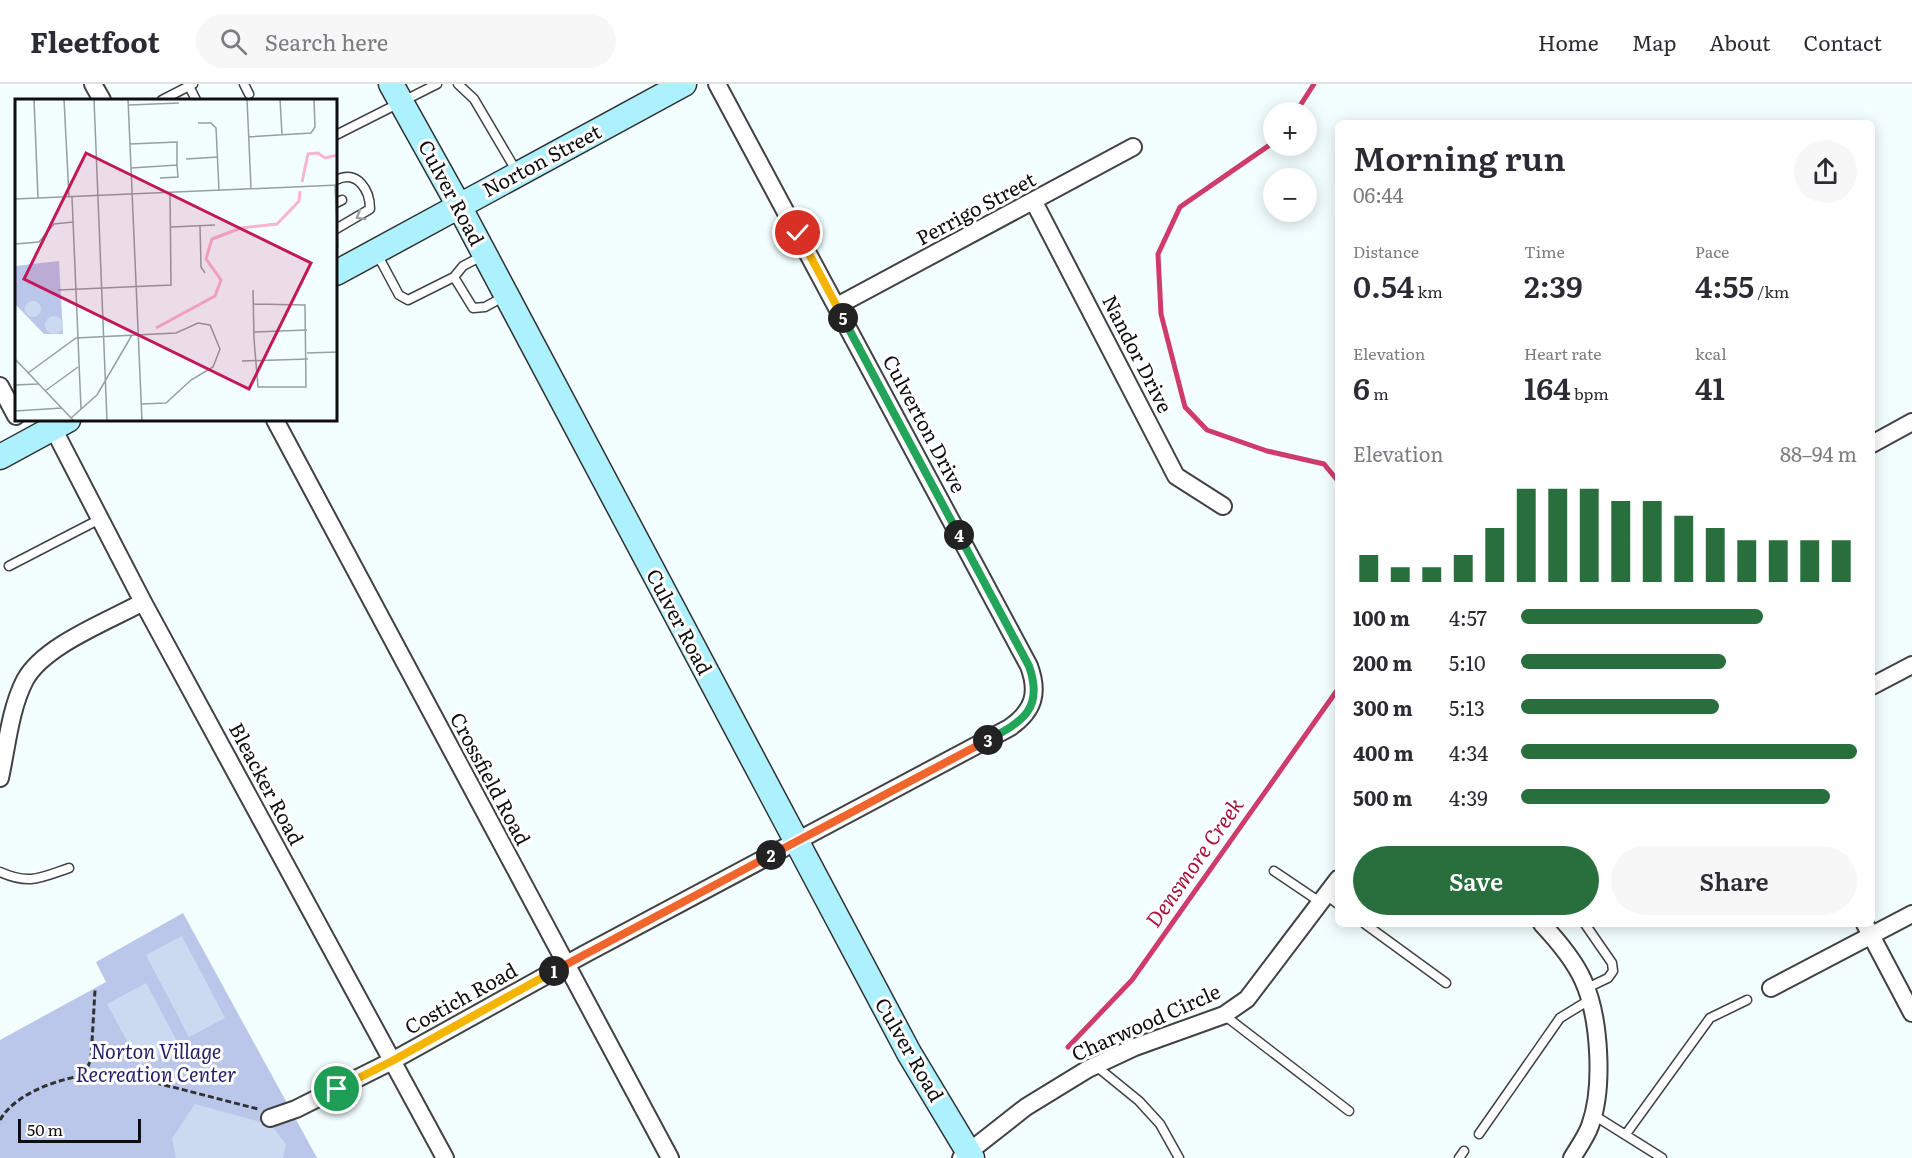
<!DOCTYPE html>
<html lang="en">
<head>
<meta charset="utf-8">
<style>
	:root { --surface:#fff; --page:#f7f7f7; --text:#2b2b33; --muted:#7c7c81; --line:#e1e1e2; --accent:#286f3d }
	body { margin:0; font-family:Literata,serif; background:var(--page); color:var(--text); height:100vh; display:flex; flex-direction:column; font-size:22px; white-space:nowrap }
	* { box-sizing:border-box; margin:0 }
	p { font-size:20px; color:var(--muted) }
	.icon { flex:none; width:33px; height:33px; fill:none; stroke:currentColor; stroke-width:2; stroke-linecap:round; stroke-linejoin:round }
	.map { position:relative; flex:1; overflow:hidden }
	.drawer { position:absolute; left:1335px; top:36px; width:540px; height:807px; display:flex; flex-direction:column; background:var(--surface); border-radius:9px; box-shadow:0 3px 15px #0003 }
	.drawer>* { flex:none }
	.fabs { position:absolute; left:1263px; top:18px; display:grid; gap:12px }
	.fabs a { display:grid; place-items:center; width:54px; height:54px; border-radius:50%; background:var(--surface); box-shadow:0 3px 15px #0003; font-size:30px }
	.scale { position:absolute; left:18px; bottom:15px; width:123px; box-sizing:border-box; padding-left:6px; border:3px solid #0f0f0f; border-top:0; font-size:16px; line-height:21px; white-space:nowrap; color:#0f0f0f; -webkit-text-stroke:4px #fff; paint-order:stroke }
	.pin { position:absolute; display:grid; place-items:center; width:51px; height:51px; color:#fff; margin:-26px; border:3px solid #fff; border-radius:50%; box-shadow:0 2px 6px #0007 }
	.km { position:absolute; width:30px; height:30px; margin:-15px; border-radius:50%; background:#222; color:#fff; font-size:16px; line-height:30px; text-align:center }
	.round { display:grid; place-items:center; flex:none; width:63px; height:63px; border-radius:32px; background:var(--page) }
	.overview { display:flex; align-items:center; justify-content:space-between; height:102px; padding:0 18px }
	h1 { font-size:33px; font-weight:600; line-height:45px }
	.stats { display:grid; grid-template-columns:repeat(3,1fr); gap:9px; height:102px; padding:6px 18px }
	.stats div { display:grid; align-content:center }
	.stats b { font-size:30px; font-weight:600 }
	.stats small { font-size:16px; font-weight:400 }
	.stats p { font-size:16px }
	.chart { height:168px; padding:12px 18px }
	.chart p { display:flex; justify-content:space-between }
	.chart svg { width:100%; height:108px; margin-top:6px; stroke:var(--accent); stroke-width:6 }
	.cta { display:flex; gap:12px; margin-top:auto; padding:12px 18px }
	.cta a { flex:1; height:69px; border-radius:36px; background:var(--accent); color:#fff; font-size:24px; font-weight:600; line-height:69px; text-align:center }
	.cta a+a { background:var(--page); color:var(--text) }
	ul { padding:0 18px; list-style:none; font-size:20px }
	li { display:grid; grid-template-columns:96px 72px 1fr; align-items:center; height:45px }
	li i { height:15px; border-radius:8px; background:var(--accent) }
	header { display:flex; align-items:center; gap:36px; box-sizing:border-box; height:84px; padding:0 30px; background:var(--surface); border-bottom:2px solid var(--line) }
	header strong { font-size:28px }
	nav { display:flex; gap:33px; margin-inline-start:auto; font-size:21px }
	.search { width:420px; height:54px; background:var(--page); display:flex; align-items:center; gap:15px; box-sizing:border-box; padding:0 21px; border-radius:33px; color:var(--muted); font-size:22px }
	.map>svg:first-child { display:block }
	.green { fill:#bac6ea }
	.pitch { fill:#ccdaf1 }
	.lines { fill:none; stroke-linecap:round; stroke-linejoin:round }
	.stream { stroke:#cf3c6b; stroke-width:5 }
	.lane-casing { stroke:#424242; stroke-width:11 }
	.street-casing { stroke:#424242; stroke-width:20 }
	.secondary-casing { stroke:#313131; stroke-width:27 }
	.path { stroke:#313131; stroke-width:3; stroke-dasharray:6 3; stroke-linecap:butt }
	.lane { stroke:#fff; stroke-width:8 }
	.street { stroke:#fff; stroke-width:16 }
	.secondary { stroke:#adf1ff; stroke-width:24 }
	.oneway { stroke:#9f9f9f }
	.split-1-casing { stroke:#fff; stroke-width:12 }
	.split-2-casing { stroke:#fff; stroke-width:12 }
	.split-3-casing { stroke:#fff; stroke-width:12 }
	.split-4-casing { stroke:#fff; stroke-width:12 }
	.split-5-casing { stroke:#fff; stroke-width:12 }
	.split-6-casing { stroke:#fff; stroke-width:12 }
	.split-1 { stroke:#f5b400; stroke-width:8 }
	.split-2 { stroke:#f0652b; stroke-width:8 }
	.split-3 { stroke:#f0652b; stroke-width:8 }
	.split-4 { stroke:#22a559; stroke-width:8 }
	.split-5 { stroke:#22a559; stroke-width:8 }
	.split-6 { stroke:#f5b400; stroke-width:8 }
	.labels { text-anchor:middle; stroke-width:6; stroke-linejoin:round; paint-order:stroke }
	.street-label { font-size:20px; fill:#0f0f0f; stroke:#fff }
	.park-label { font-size:20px; font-style:italic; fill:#231e69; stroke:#fff }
	.water-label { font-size:21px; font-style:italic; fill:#a4163e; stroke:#fff }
	.inset-river { fill:none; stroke:#f7b6cc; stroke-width:3 }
	.inset-road { fill:none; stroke:#979e9f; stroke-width:1.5 }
	.view { fill:#c2185b; fill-opacity:0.15; stroke:#c2185b; stroke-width:3 }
	.inset-edge { fill:none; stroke:#0f0f0f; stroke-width:3 }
</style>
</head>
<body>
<header>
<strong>Fleetfoot</strong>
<div class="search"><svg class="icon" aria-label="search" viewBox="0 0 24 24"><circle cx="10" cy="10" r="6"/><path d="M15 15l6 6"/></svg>Search here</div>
<nav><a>Home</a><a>Map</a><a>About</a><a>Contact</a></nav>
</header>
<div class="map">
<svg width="1912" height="1074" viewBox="0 0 1912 1074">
	<rect width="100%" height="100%" fill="#f2feff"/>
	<path class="green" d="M183 829 317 1074H0V956L106 898 96 878Z"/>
	<path class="pitch" d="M182 852 225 934 189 953 146 871Z
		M146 899 179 961 140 981 107 920Z
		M195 1020 271 1041 286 1060 283 1074H176L172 1054Z"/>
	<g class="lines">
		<path class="stream" d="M1296 28 1314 0
			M1274 58 1180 123 1158 170 1161 230 1185 323 1207 346 1267 367 1324 380 1338 397
			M1068 963 1132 896 1338 605"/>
		<g class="lane-casing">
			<path id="lane" d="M244 0 249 10
				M458 0 474 15 517 88
				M189 2 196 16
				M162 16 193 0
				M336 51 437 0
				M336 96C357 85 370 106 370 125L336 145
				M336 119 342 116
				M376 168 399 211 408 216 454 193 463 182 484 171
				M454 193 473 224 485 223 505 212
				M9 482 100 435
				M1274 787 1320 818
				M0 788C29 801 40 794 69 784
				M1326 811 1338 820
				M1365 840 1446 899
				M1585 840 1612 879 1613 887 1608 894 1587 904
				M1224 931 1349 1027
				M1096 982 1139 1017 1160 1040 1179 1074
				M1592 1030 1662 1074
				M1479 1050 1560 934 1591 915
				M1626 1050 1710 934 1747 916
				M1459 1074 1464 1067"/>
		</g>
		<g class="street-casing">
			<path id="street" d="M93 0 102 16
				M1034 118 1176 392 1223 422
				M837 222 1133 63
				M0 302 16 332
				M275 336 670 1074
				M53 344 143 518 445 1074
				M1872 360 1912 338
				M1872 602 1912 581
				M0 694C7 662 10 625 25 596 44 561 109 537 143 518
				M1542 840C1557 856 1574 876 1583 896 1600 933 1604 1004 1590 1042 1586 1053 1578 1064 1572 1074
				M1865 840 1912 929
				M1771 904 1912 830
				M270 1034 296 1025 392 977 583 871 1009 644C1034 627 1039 609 1029 582L717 0
				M961 1074 1026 1023 1088 985 1135 963 1224 931 1247 915 1338 795"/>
		</g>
		<g class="secondary-casing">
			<path id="secondary" d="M391 0 459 122 909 969 972 1074
				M336 189 684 0
				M0 373 68 336"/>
		</g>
		<path class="path" d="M84 992 91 975 95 906
			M0 1036C19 1003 78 989 114 988L258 1025"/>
		<use href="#lane" class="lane"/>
		<use href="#street" class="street"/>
		<use href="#secondary" class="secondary"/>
	</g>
	<defs><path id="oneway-chevron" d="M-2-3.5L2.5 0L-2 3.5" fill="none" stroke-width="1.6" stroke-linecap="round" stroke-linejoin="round" transform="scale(1.5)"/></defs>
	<use class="oneway" href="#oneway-chevron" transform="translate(360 132) rotate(149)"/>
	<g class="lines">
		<g class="split-1-casing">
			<path id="split-1" d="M337 1005 392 977 554 887"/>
		</g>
		<g class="split-2-casing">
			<path id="split-2" d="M554 887 771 771"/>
		</g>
		<g class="split-3-casing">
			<path id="split-3" d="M771 771 988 656"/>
		</g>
		<g class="split-4-casing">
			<path id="split-4" d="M959 451 1029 582C1044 625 1023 637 988 656"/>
		</g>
		<g class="split-5-casing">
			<path id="split-5" d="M843 234 959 451"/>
		</g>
		<g class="split-6-casing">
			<path id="split-6" d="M798 149 843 234"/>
		</g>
		<use href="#split-1" class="split-1"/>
		<use href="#split-2" class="split-2"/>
		<use href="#split-3" class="split-3"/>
		<use href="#split-4" class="split-4"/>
		<use href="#split-5" class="split-5"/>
		<use href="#split-6" class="split-6"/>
	</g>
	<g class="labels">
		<g class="street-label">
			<text transform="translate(542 77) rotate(-28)" y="7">Norton Street</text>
			<text transform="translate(451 109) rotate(62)" y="7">Culver Road</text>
			<text transform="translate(976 125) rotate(-28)" y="7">Perrigo Street</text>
			<text transform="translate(1137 270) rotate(63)" y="7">Nandor Drive</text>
			<text transform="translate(924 340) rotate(62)" y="7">Culverton Drive</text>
			<text transform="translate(679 538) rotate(62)" y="7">Culver Road</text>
			<text transform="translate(490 695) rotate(62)" y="7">Crossfield Road</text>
			<text transform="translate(266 700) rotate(62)" y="7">Bleacker Road</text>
			<text transform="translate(461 915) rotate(-29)" y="7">Costich Road</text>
			<text transform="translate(1146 939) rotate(-24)" y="7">Charwood Circle</text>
			<text transform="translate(909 966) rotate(60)" y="7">Culver Road</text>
		</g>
		<g class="park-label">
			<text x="156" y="975">Norton Village<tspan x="156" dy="23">Recreation Center</tspan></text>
		</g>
		<g class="water-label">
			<text transform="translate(1195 779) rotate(-55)" y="7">Densmore Creek</text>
		</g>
	</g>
	<g transform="translate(15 15)">
		<rect width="322" height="322" fill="#f2feff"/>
		<path d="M44 162 48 235H29L0 205V167Z" fill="#bac6ea"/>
		<path d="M10 210a8 8 0 1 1 16 0a8 8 0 1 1-16 0ZM30 226a9 9 0 1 1 18 0a9 9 0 1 1-18 0Z" fill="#ccdaf1"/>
		<path class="inset-river" d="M287 83 293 55 303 54 310 59 323 56M141 229 200 197 206 181 191 160 197 140 226 129 262 125 284 102 285 92"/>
		<path class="inset-road" d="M19 0 23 99M49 0 54 98M79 0 92 322M113 0 127 322M232 0 236 89M265 0 267 36M114 6 164 4M183 24H196L201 29 204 91M233 38 296 34 300 28 299 0M115 45 162 43V66M171 60 203 58M116 69 162 66 163 78 145 79M320 86 323 149M57 98 66 310M0 100 323 86M185 127 186 168 190 174M156 128 200 126M0 145 24 143 39 125 58 123M43 191 156 186 155 93M238 191 239 240 243 288H291L290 206 238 205M239 233 292 231M292 254 323 253M0 260 59 322M227 262 293 260M13 274 61 239 161 234 183 224 195 226 205 250 198 268 176 281 151 304 126 305M0 286 23 285M30 292 63 268M0 312 47 309M56 319 82 296 117 236"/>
		<path class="view" d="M71 54 296 164 234 290 9 180Z"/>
		<rect width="322" height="322" class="inset-edge"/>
	</g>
</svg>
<div class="fabs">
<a>+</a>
<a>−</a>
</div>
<div class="scale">50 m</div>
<div class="pin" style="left:337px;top:1005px;background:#1e9e55"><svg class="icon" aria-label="arrive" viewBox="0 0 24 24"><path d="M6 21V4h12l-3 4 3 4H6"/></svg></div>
<div class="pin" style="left:798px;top:149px;background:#d93025"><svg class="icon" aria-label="check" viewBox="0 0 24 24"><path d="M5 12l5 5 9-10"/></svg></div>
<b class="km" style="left:554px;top:887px">1</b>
<b class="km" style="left:771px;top:771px">2</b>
<b class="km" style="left:988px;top:656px">3</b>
<b class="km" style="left:959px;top:451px">4</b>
<b class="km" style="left:843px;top:234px">5</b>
<section class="drawer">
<div class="overview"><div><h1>Morning run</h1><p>06:44</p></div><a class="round"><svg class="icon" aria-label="share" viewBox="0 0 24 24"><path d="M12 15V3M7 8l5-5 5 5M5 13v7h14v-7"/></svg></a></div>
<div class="stats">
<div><p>Distance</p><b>0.54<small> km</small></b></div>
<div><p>Time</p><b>2:39</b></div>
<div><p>Pace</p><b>4:55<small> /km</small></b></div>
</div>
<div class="stats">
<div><p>Elevation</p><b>6<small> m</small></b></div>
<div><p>Heart rate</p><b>164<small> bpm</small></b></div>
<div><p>kcal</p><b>41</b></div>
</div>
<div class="chart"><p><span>Elevation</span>88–94 m</p>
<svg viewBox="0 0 160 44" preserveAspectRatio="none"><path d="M5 44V33M15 44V38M25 44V38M35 44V33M45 44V22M55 44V6M65 44V6M75 44V6M85 44V11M95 44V11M105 44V17M115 44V22M125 44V27M135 44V27M145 44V27M155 44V27"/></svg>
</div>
<ul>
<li><b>100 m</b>4:57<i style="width:72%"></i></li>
<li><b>200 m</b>5:10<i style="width:61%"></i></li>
<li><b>300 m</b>5:13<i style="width:59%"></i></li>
<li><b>400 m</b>4:34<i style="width:100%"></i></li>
<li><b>500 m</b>4:39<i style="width:92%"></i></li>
</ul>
<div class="cta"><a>Save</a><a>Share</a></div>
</section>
</div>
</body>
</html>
